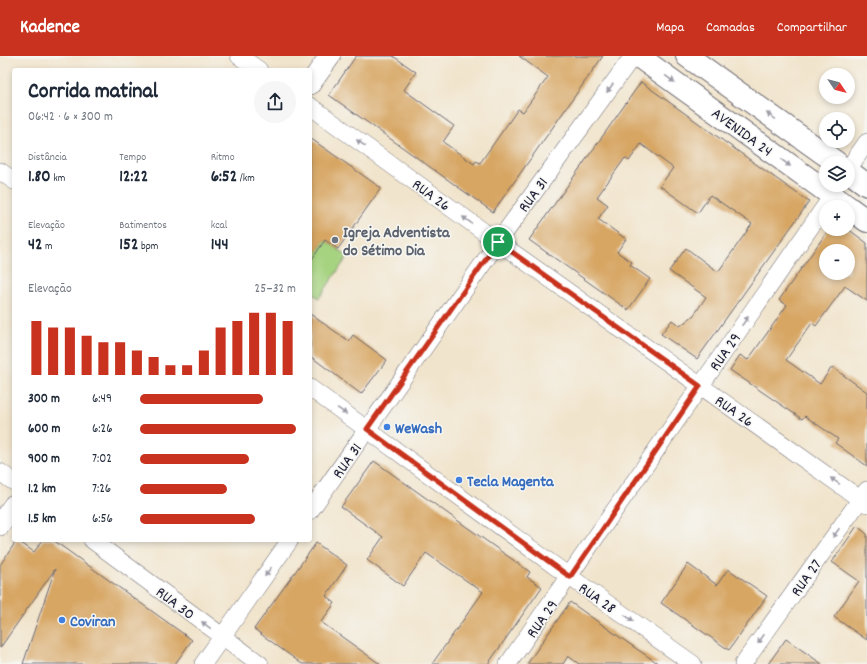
<!DOCTYPE html>
<html lang="pt">
<head>
<meta charset="utf-8">
<style>
	:root { --surface:#fff; --page:#f6f6f7; --text:#1f2937; --muted:#747a83; --accent:#c8321e }
	body { margin:0; font-family:Dekko,sans-serif; background:var(--page); color:var(--text); height:100vh; display:flex; flex-direction:column; font-size:15px; white-space:nowrap }
	* { box-sizing:border-box; margin:0 }
	p { font-size:13px; color:var(--muted) }
	.icon { flex:none; width:22px; height:22px; fill:none; stroke:currentColor; stroke-width:2; stroke-linecap:round; stroke-linejoin:round }
	.map { position:relative; flex:1; overflow:hidden }
	.drawer { position:absolute; left:12px; top:12px; width:300px; height:474px; display:flex; flex-direction:column; background:var(--surface); border-radius:4px; box-shadow:0 2px 6px #0003 }
	.drawer>* { flex:none }
	.needle { width:26px; rotate:125deg }
	.controls { position:absolute; left:819px; top:12px; display:grid; gap:8px }
	.controls a { display:grid; place-items:center; width:36px; height:36px; border-radius:50%; background:var(--surface); box-shadow:0 2px 6px #0003; font-size:20px }
	.pin { position:absolute; display:grid; place-items:center; width:34px; height:34px; color:#fff; margin:-17px; border:2px solid #fff; border-radius:50%; box-shadow:0 1px 4px #0007 }
	.round { display:grid; place-items:center; flex:none; width:42px; height:42px; border-radius:21px; background:var(--page) }
	.summary { display:flex; align-items:center; justify-content:space-between; height:68px; padding:0 16px }
	h1 { font-size:22px; font-weight:800; line-height:30px }
	.stats { display:grid; grid-template-columns:repeat(3,1fr); gap:6px; height:68px; padding:4px 16px }
	.stats div { display:grid; align-content:center }
	.stats b { font-size:17px; font-weight:800 }
	.stats small { font-size:11px; font-weight:400 }
	.stats p { font-size:11px }
	.chart { height:112px; padding:8px 16px }
	.chart p { display:flex; justify-content:space-between }
	.chart svg { width:100%; height:72px; margin-top:4px; stroke:var(--accent); stroke-width:6 }
	ul { padding:0 16px; list-style:none; font-size:13px }
	li { display:grid; grid-template-columns:64px 48px 1fr; align-items:center; height:30px }
	li i { height:10px; border-radius:5px; background:var(--accent) }
	header { display:flex; align-items:center; gap:24px; box-sizing:border-box; height:56px; padding:0 20px; background:var(--accent); color:#fff }
	header strong { font-size:19px }
	nav { display:flex; gap:22px; margin-inline-start:auto; font-size:14px }
	.map>svg:first-child { display:block }
	.green { fill:#a6d380; stroke:#647a5e }
	.building { fill:#d7a663; fill-rule:evenodd }
	.lines { fill:none; stroke-linecap:round; stroke-linejoin:round }
	.minor-casing { stroke:#6a666e; stroke-width:18 }
	.tertiary-casing { stroke:#6a666e; stroke-width:22 }
	.primary-casing { stroke:#6a666e; stroke-width:24 }
	.minor { stroke:#fff; stroke-width:17 }
	.tertiary { stroke:#fff; stroke-width:21 }
	.primary { stroke:#fff; stroke-width:22 }
	.oneway { fill:#9c9ca7 }
	.route-casing { stroke:#fff; stroke-width:8 }
	.route { stroke:#c8321e; stroke-width:5 }
	.worship-dot { fill:#6b7280; stroke:#f6f6f2; stroke-width:1.5 }
	.shop-dot { fill:#3f7fe0; stroke:#f6f6f2; stroke-width:1.5 }
	.labels { text-anchor:middle; stroke-width:3; stroke-linejoin:round; paint-order:stroke }
	.street-label { font-size:16px; fill:#22223b; stroke:#f6f6f2 }
	.worship-label { font-size:16px; font-weight:bold; fill:#5b616d; stroke:#f6f6f2; text-anchor:start }
	.shop-label { font-size:16px; font-weight:bold; fill:#366cbe; stroke:#f6f6f2; text-anchor:start }
</style>
</head>
<body>
<header>
<strong>Kadence</strong>
<nav><a>Mapa</a><a>Camadas</a><a>Compartilhar</a></nav>
</header>
<div class="map">
<svg width="867" height="608" viewBox="0 0 867 608">
	<rect width="100%" height="100%" fill="#f6f6f2"/>
	<filter id="ink" filterUnits="userSpaceOnUse"><feTurbulence type="fractalNoise" baseFrequency=".025" numOctaves="2"/><feDisplacementMap in="SourceGraphic" scale="8" xChannelSelector="R" yChannelSelector="G"/><feConvolveMatrix kernelMatrix="1 2 1 2 8 2 1 2 1" color-interpolation-filters="sRGB"/></filter>
	<filter id="wash" filterUnits="userSpaceOnUse"><feTurbulence type="fractalNoise" baseFrequency=".012" numOctaves="4" result="noise"/><feDisplacementMap in="SourceGraphic" scale="16" xChannelSelector="R" yChannelSelector="G"/><feGaussianBlur stdDeviation="0.9" result="paint"/><feColorMatrix in="noise" values="0 0 0 0 0 0 0 0 0 0 0 0 0 0 0 0 0 1.4 0 .05"/><feComposite in="paint" operator="in"/></filter>
	<g filter="url(#wash)">
		<rect width="100%" height="100%" fill="#f1e4cc"/>
		<path class="green" d="M325 184 348 200 319 242 310 236V206Z"/>
		<g id="blocks">
			<path class="building" d="M356 0H393L416 16 404 34 454 70 443 86 474 108 476 105 480 107 518 53 523 56 548 21 519 0H603L493 156 329 39Z
				M641 26 809 146 697 303 661 278 672 264 680 270 694 259 706 241 669 215 686 192 718 216 752 168 710 139 698 157 660 130 673 112 641 88 629 105 625 102 597 141 608 149 598 163 626 183 617 196 632 206 630 209 650 223 628 254 529 184Z
				M310 82 381 132 338 193 325 184 310 206Z
				M829 173H848L867 187V245L845 230 816 270 812 267 786 304 820 328 832 311 867 336V410L835 387 838 383 805 360 802 363 730 314 740 299 748 304 787 249 779 244ZM826 195H848V217H826Z
				M310 258 349 285 353 279 387 304 361 338 310 300Z
				M374 405 530 516 527 521 542 531 488 608H432L483 536 426 497 403 530 367 504 383 481 341 451Z
				M857 470 867 478V584L834 561 859 525 832 506Z
				M17 484 34 496 43 484H53L192 584 175 608H23L55 513 0 592V509Z
				M316 487 347 509 326 540 335 547 321 566 380 608H302L254 573Z
				M688 508 717 529 728 513 767 540 729 594 661 547Z
				M570 546 631 589 659 608H579L568 600 563 608H527Z
				M786 583 822 608H768Z"/>
		</g>
	</g>
	<g filter="url(#ink)">
		<use href="#blocks" fill-opacity="0" stroke="#6a666e" stroke-width="1"/>
		<g class="lines">
			<g class="minor-casing">
				<path id="minor" d="M239 0 259 14
					M310 50 498 186 867 448
					M848 113 867 86
					M0 115 14 125
					M310 332 570 521 693 608
					M0 416 14 426
					M310 455 498 186 633 0
					M92 484 260 608
					M203 608 290 484
					M508 608 832 140
					M743 608 867 434"/>
			</g>
			<g class="tertiary-casing">
				<path id="tertiary" d="M310 28 330 0
					M0 469 14 449"/>
			</g>
			<g class="primary-casing">
				<path id="primary" d="M638 0 848 151
					M687 0 837 107
					M848 115 867 129
					M848 151 867 165"/>
			</g>
			<use href="#minor" class="minor"/>
			<use href="#tertiary" class="tertiary"/>
			<use href="#primary" class="primary"/>
		</g>
		<defs><path id="oneway-solid" d="M-6-.8H1V-3.2L6.5 0L1 3.2V.8H-6Z"/></defs>
		<g class="oneway">
			<use href="#oneway-solid" transform="translate(670 23) rotate(36)"/>
			<use href="#oneway-solid" transform="translate(610 32) rotate(126)"/>
			<use href="#oneway-solid" transform="translate(771 60) rotate(-145)"/>
			<use href="#oneway-solid" transform="translate(361 87) rotate(-144)"/>
			<use href="#oneway-solid" transform="translate(786 107) rotate(36)"/>
			<use href="#oneway-solid" transform="translate(467 164) rotate(-144)"/>
			<use href="#oneway-solid" transform="translate(745 265) rotate(-55)"/>
			<use href="#oneway-solid" transform="translate(342 355) rotate(35)"/>
			<use href="#oneway-solid" transform="translate(835 425) rotate(-145)"/>
			<use href="#oneway-solid" transform="translate(836 477) rotate(125)"/>
			<use href="#oneway-solid" transform="translate(268 516) rotate(125)"/>
			<use href="#oneway-solid" transform="translate(629 562) rotate(35)"/>
			<use href="#oneway-solid" transform="translate(206 569) rotate(-143)"/>
			<use href="#oneway-solid" transform="translate(761 583) rotate(125)"/>
		</g>
	</g>
	<g class="lines" filter="url(#ink)">
		<g class="route-casing">
			<path id="route" d="M498 186 700 330 570 521 367 373Z"/>
		</g>
		<use href="#route" class="route"/>
	</g>
	<circle class="worship-dot" cx="335" cy="184" r="4"/>
	<g class="shop-dot">
		<circle cx="387" cy="371" r="4"/>
		<circle cx="459" cy="424" r="4"/>
		<circle cx="62" cy="564" r="4"/>
	</g>
	<g class="labels">
		<g class="street-label">
			<text transform="translate(743 75) rotate(36)" y="6">AVENIDA 24</text>
			<text transform="translate(432 138) rotate(36)" y="6">RUA 26</text>
			<text transform="translate(532 138) rotate(-54)" y="6">RUA 31</text>
			<text transform="translate(724 295) rotate(-55)" y="6">RUA 29</text>
			<text transform="translate(735 354) rotate(35)" y="6">RUA 26</text>
			<text transform="translate(346 404) rotate(-55)" y="6">RUA 31</text>
			<text transform="translate(805 521) rotate(-55)" y="6">RUA 27</text>
			<text transform="translate(598 541) rotate(35)" y="6">RUA 28</text>
			<text transform="translate(176 546) rotate(37)" y="6">RUA 30</text>
			<text transform="translate(541 562) rotate(-55)" y="6">RUA 29</text>
		</g>
		<g class="worship-label">
			<text x="343" y="181">Igreja Adventista<tspan x="343" dy="18">do Sétimo Dia</tspan></text>
		</g>
		<g class="shop-label">
			<text x="395" y="377">WeWash</text>
			<text x="467" y="430">Tecla Magenta</text>
			<text x="70" y="570">Coviran</text>
		</g>
	</g>
</svg>
<div class="controls">
<a><svg class="needle" viewBox="-14 -14 28 28"><path d="M0-13l5 13h-10z" fill="#e53935"/><path d="M0 13l5-13h-10z" fill="#747a83"/></svg></a>
<a><svg class="icon" aria-label="locate" viewBox="0 0 24 24"><circle cx="12" cy="12" r="6"/><path d="M12 2v4M12 18v4M2 12h4M18 12h4"/></svg></a>
<a><svg class="icon" aria-label="layers" viewBox="0 0 24 24"><path d="M12 4l9 5-9 5-9-5zM3 14l9 5 9-5"/></svg></a>
<a>+</a>
<a>−</a>
</div>
<div class="pin" style="left:498px;top:186px;background:#1e9e55"><svg class="icon" aria-label="arrive" viewBox="0 0 24 24"><path d="M6 21V4h12l-3 4 3 4H6"/></svg></div>
<section class="drawer">
<div class="summary"><div><h1>Corrida matinal</h1><p>06:42 · 6 × 300 m</p></div><a class="round"><svg class="icon" aria-label="share" viewBox="0 0 24 24"><path d="M12 15V3M7 8l5-5 5 5M5 13v7h14v-7"/></svg></a></div>
<div class="stats">
<div><p>Distância</p><b>1.80<small> km</small></b></div>
<div><p>Tempo</p><b>12:22</b></div>
<div><p>Ritmo</p><b>6:52<small> /km</small></b></div>
</div>
<div class="stats">
<div><p>Elevação</p><b>42<small> m</small></b></div>
<div><p>Batimentos</p><b>152<small> bpm</small></b></div>
<div><p>kcal</p><b>144</b></div>
</div>
<div class="chart"><p><span>Elevação</span>25–32 m</p>
<svg viewBox="0 0 160 44" preserveAspectRatio="none"><path d="M5 44V11M15 44V15M25 44V15M35 44V20M45 44V24M55 44V24M65 44V29M75 44V33M85 44V38M95 44V38M105 44V29M115 44V15M125 44V11M135 44V6M145 44V6M155 44V11"/></svg>
</div>
<ul>
<li><b>300 m</b>6:49<i style="width:79%"></i></li>
<li><b>600 m</b>6:26<i style="width:100%"></i></li>
<li><b>900 m</b>7:02<i style="width:70%"></i></li>
<li><b>1.2 km</b>7:26<i style="width:56%"></i></li>
<li><b>1.5 km</b>6:56<i style="width:74%"></i></li>
</ul>
</section>
</div>
</body>
</html>
